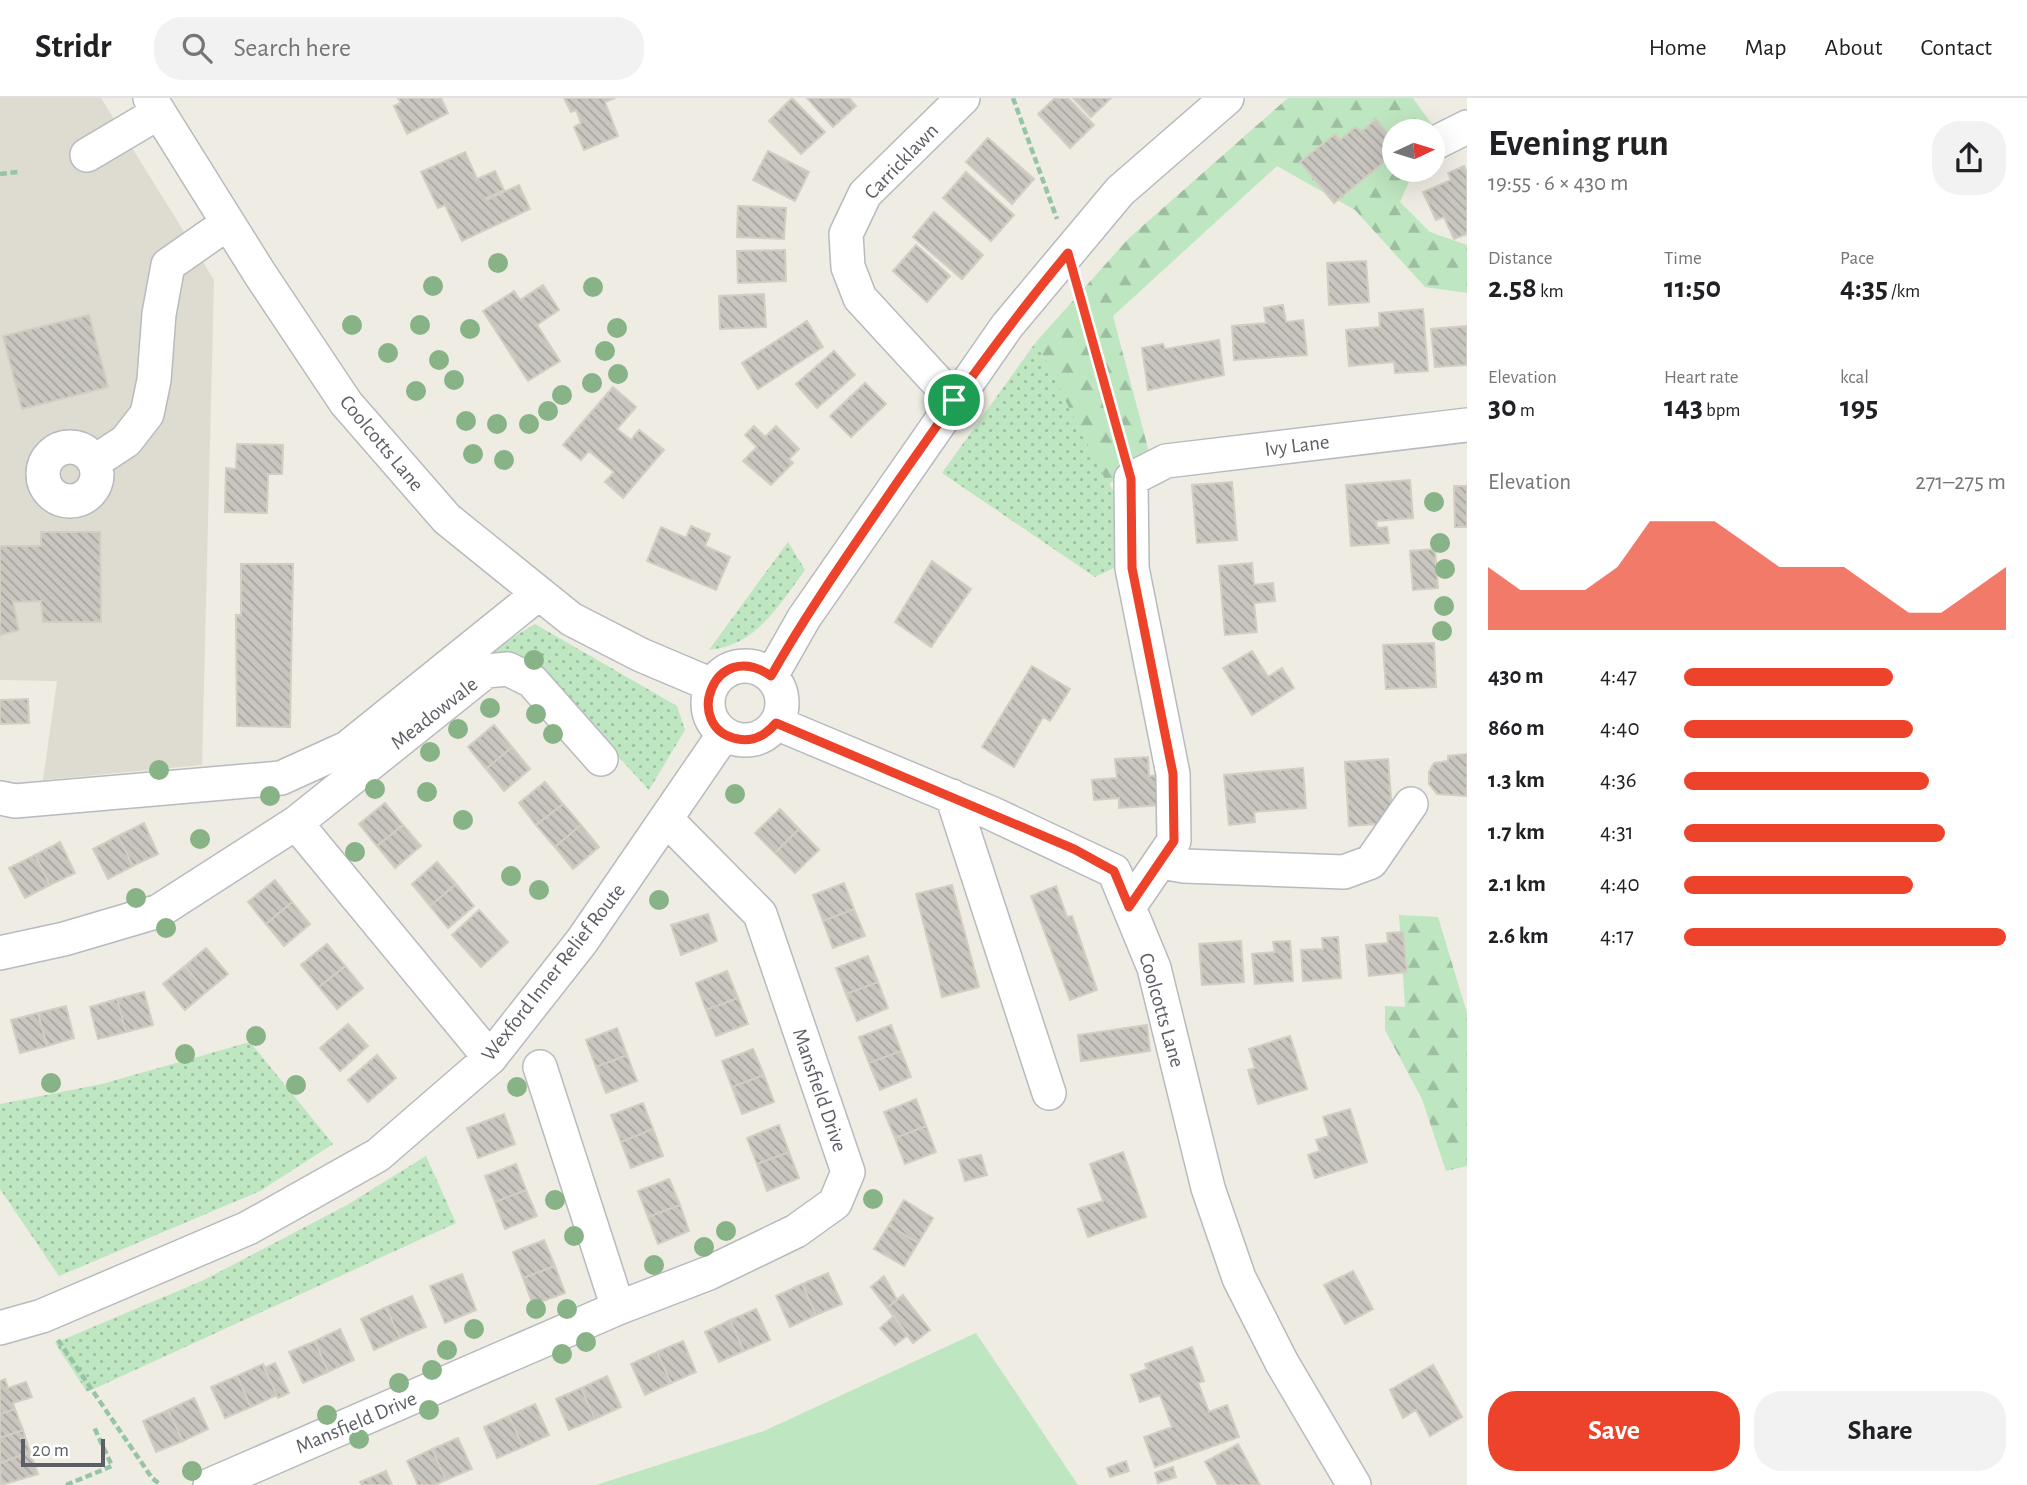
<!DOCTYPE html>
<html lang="en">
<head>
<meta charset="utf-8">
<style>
	:root { --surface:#fff; --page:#f2f2f2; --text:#202124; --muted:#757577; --line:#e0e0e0; --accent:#ed432a }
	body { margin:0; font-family:"Alegreya Sans",sans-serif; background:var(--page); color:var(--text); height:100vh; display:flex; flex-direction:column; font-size:26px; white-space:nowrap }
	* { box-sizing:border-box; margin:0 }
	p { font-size:23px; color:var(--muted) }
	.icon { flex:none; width:38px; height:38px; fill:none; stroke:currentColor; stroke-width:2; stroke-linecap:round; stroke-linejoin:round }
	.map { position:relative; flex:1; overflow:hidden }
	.side { display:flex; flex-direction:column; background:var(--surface); width:560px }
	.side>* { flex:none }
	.needle { width:46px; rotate:86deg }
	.tools { position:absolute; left:1382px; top:21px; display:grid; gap:14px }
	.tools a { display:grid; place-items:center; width:63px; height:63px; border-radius:50%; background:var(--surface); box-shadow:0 7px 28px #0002; font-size:35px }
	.scale { position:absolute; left:21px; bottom:18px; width:84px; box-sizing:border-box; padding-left:7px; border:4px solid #5b5e64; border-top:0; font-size:19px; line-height:24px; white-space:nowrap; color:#5b5e64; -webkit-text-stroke:5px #fff; paint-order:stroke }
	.pin { position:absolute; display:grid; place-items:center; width:60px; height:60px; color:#fff; margin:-30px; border:4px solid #fff; border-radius:50%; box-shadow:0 2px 7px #0007 }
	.round { display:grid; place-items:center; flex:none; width:74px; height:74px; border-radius:28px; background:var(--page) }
	.head { display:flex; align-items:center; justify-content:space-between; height:119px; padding:0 21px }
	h1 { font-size:38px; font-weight:700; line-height:52px }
	.metrics { display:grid; grid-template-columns:repeat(3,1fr); gap:10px; height:119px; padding:7px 21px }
	.metrics div { display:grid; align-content:center }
	.metrics b { font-size:30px; font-weight:700 }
	.metrics small { font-size:19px; font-weight:400 }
	.metrics p { font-size:19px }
	.chart { height:196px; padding:14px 21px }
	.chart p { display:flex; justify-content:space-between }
	.chart svg { width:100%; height:126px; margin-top:7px; fill:var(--accent); opacity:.7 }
	.button { display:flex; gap:14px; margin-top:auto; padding:14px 21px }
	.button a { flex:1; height:80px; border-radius:28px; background:var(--accent); color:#fff; font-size:28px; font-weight:700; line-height:80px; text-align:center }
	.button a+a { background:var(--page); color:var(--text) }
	ul { padding:0 21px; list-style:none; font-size:23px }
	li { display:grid; grid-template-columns:112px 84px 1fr; align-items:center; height:52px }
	li i { height:18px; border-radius:9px; background:var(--accent) }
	header { display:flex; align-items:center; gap:42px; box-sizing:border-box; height:98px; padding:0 35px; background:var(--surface); border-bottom:2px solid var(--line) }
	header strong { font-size:33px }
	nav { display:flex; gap:38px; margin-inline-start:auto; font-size:24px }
	.search { width:490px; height:63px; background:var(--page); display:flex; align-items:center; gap:18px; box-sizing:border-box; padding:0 24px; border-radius:28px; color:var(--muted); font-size:26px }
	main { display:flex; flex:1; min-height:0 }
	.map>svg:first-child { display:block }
	.education { fill:#dedbd1 }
	.green { fill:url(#green-dots) }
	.forest { fill:url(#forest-firs) }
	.pitch { fill:#bee6c0 }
	.building { fill:url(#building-back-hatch); stroke:#d3cec1; stroke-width:2 }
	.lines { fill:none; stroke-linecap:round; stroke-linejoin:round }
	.minor-casing { stroke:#b8babf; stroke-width:36 }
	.path { stroke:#96c5a6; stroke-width:4.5; stroke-dasharray:7 3.5; stroke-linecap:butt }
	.minor { stroke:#fff; stroke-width:33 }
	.tree { fill:#87b386 }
	.route-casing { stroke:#fff; stroke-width:14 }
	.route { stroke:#ed432a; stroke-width:9 }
	.labels { text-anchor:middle; stroke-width:5; stroke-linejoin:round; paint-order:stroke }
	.street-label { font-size:21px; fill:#5b5e64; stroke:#fff }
</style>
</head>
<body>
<header>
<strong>Stridr</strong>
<div class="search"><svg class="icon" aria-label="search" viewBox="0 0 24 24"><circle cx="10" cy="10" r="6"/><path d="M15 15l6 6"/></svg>Search here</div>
<nav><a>Home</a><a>Map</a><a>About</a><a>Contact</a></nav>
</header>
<main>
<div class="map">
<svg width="1467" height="1387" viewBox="0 0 1467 1387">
	<defs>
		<pattern id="green-dots" width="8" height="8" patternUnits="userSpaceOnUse" patternTransform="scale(1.75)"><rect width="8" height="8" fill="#bee6c0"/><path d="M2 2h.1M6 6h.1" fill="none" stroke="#9dbea0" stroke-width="1.8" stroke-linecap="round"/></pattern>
		<pattern id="forest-firs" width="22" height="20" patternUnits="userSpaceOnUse" patternTransform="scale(1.75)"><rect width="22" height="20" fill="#bee6c0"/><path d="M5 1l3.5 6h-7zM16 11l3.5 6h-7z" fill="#9dbea0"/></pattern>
		<pattern id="building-back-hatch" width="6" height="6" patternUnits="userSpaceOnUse" patternTransform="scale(1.75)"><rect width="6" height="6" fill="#c9c6c0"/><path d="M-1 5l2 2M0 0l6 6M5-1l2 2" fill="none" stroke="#a6a4a0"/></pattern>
	</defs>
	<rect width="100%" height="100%" fill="#eeece3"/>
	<path class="education" d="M0 0H101L214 182 202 667 43 682 57 583 0 582Z"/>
	<path class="green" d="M1036 244 1117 400 1120 467 1095 479 942 375Z
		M788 444 805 472C779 507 756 548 709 552Z
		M535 526 677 608 685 632 649 692 539 572 483 558Z
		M250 944 333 1046 260 1093 59 1178 0 1091V1006L102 986Z
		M426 1058 456 1125 87 1294 55 1245 204 1182 347 1107Z"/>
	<path class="forest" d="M1288 0H1413L1433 28 1431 33H1395V72H1414L1400 104 1430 134 1467 147V195L1425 189 1355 112 1277 68 1113 218 1149 354 1108 387 1036 244 1129 140Z
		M1399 817 1438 819 1467 915V1068L1446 1073 1422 1001 1385 932V908L1405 909Z"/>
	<path class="pitch" d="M976 1235 1078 1387H596L764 1333Z"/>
	<path class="building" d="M398 0H441L448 15 407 36 394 8 401 5Z
		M564 0H615L605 4 618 38 584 52 574 29 581 25 576 12 571 14Z
		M792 0 825 34 801 56 769 23Z
		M807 0H849L856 8 833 29Z
		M1055 0H1068L1094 27 1070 50 1038 16Z
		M1073 0H1111L1091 19Z
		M1376 21 1395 44V55L1334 105 1300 64 1335 36 1340 42 1355 29 1362 33Z
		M988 40 1034 81 1012 106 966 64Z
		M768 53 809 74 795 103 753 82Z
		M465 54 477 81 495 73 504 92 486 100 487 102 519 87 530 111 462 143 445 107 438 110 421 74Z
		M1464 68 1467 75V136L1454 141 1444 119 1436 122 1423 94 1451 82 1448 75Z
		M966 74 1014 117 991 143 943 100Z
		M738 108 786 110 784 141 737 139Z
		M934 114 983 157 962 181 913 139Z
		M916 147 950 178 927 204 893 173Z
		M785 152 786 183 738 185 737 153Z
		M1366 163 1369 204 1329 207 1327 165Z
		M543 187 559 212 537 227 560 263 528 283 483 213 514 193 520 202Z
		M764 196 766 229 720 231 719 198Z
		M1283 207 1286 224 1303 222 1307 257 1234 262 1232 228 1266 225 1264 210Z
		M1423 211 1428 273 1395 275 1394 264 1349 268 1346 232 1380 229 1379 215Z
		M89 217 108 289 22 311 3 238Z
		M807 223 823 249 758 291 742 265Z
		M1467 228V267L1435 269 1431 231Z
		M1219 242 1224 277 1148 292 1142 250 1163 246 1165 251Z
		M834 253 855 277 817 310 796 286Z
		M865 285 886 306 851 339 830 318Z
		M613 289 636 309 617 331 631 342 639 332 664 352 623 400 605 384 614 374 589 353 581 362 563 347Z
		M754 328 765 339 776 328 799 351 789 361 793 365 771 387 743 363 757 349 745 337Z
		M237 346 283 347 282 376H268L267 415 225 414 226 370 236 371Z
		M1410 382 1413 420 1376 423 1377 430 1387 429 1389 445 1351 448 1346 387Z
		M1232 384 1237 442 1197 445 1192 387Z
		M1454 388H1467V429H1455Z
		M691 428 710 436 705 448 730 459 716 492 647 463 661 429 686 440Z
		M41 434H100L101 524H43L41 503 13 504 19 532 0 537V448H41Z
		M1435 451 1438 490 1413 492 1410 453Z
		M932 463 971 491 931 549 895 524Z
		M1252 465 1254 487 1273 485 1275 503 1254 505 1257 534 1225 537 1219 468Z
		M241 466H293L290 629 237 628 236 517H241Z
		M1434 545 1436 589 1386 591 1383 547Z
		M1252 553 1268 579 1282 570 1294 590 1252 617 1223 570Z
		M1032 568 1070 591 1050 623 1043 619 1014 669 982 649Z
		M28 601 29 625 0 626V602Z
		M494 627 512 649 486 671 468 649Z
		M512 649 530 671 504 693 486 671Z
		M1467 656V698L1437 696 1429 686V674L1434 665 1448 663V658Z
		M1148 659 1149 678 1160 677 1162 707 1119 710V700L1094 702 1092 682 1117 680 1115 661Z
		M1388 661 1393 725 1349 728 1345 664Z
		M1303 670 1306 710 1254 714 1255 724 1229 727 1224 677Z
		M545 684 563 706 536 727 519 705Z
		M385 705 403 727 377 748 359 726Z
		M563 706 581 727 555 749 536 727Z
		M780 711 799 731 775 755 755 735Z
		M144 725 158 756 133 768 118 738Z
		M403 727 421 748 395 770 377 748Z
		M581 727 599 749 573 771 555 749Z
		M799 731 819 752 795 775 775 755Z
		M118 738 133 768 108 781 93 751Z
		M60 744 75 775 50 787 35 757Z
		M35 757 50 787 25 800 9 770Z
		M437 764 456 786 430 808 412 786Z
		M275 782 292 804 266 826 248 804Z
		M844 785 854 811 823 823 813 797Z
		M456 786 474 808 448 830 430 808Z
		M952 787 979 889 942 899 916 796Z
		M1056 788 1067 819 1072 818 1097 892 1070 902 1031 798Z
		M292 804 310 826 284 848 266 826Z
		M854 811 865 838 833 850 823 823Z
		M479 812 508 844 481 869 452 837Z
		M708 816 717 843 681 857 671 827Z
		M1403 834 1407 874 1369 878 1366 847 1388 845 1387 835Z
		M1338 839 1341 880 1303 883 1301 852 1323 851 1322 840Z
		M1241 843 1244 884 1202 887 1199 846Z
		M1290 843 1293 883 1255 886 1252 856 1275 854 1273 844Z
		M327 846 345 868 319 889 301 867Z
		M206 850 228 876 206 894 185 868Z
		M868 858 878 884 846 896 836 870Z
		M185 868 206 894 185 912 163 886Z
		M345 868 363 890 337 911 319 889Z
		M727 873 738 900 706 912 696 885Z
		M878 884 888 910 857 923 846 896Z
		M144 894 153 927 126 934 117 901Z
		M738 900 748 926 716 938 706 912Z
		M117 901 126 934 98 941 90 909Z
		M66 908 74 940 47 948 38 915Z
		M38 915 47 948 20 955 11 922Z
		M348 926 368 948 340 973 320 950Z
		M891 927 901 953 869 965 859 939Z
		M1147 927 1150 953 1081 963 1078 937Z
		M617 930 627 957 596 969 586 942Z
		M1290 938 1307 991 1258 1006 1248 972 1255 970 1249 951Z
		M753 951 764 977 732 989 722 963Z
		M901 953 911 979 880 992 869 965Z
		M377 957 396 980 368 1004 348 982Z
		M627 957 637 983 606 995 596 969Z
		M764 977 774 1004 742 1016 732 989Z
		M916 1001 926 1028 895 1040 884 1014Z
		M643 1005 653 1031 621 1044 611 1017Z
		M1350 1011 1367 1064 1315 1080 1308 1057 1320 1053 1316 1042 1329 1038 1323 1019Z
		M504 1016 515 1046 478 1060 467 1030Z
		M779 1027 789 1054 757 1066 747 1040Z
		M926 1028 936 1054 905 1066 895 1040Z
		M653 1031 663 1058 631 1070 621 1044Z
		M789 1054 799 1080 767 1093 757 1066Z
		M1123 1054 1146 1119 1088 1139 1078 1111 1103 1103 1090 1066Z
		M981 1057 987 1077 965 1083 959 1062Z
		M516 1066 526 1092 495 1104 485 1078Z
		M669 1081 680 1107 648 1119 638 1093Z
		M526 1092 537 1118 505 1131 495 1104Z
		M904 1102 933 1120 918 1145 889 1127Z
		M680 1107 689 1133 658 1146 648 1119Z
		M889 1127 918 1145 904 1168 874 1151Z
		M544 1142 555 1168 523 1180 513 1154Z
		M555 1168 565 1195 533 1207 523 1180Z
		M1353 1173 1373 1211 1345 1226 1324 1187Z
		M828 1175 842 1206 816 1217 802 1186Z
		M462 1176 476 1212 445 1225 430 1188Z
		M884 1178 897 1202 887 1210 871 1189Z
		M802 1186 816 1217 790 1229 776 1198Z
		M903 1197 930 1232 913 1245 887 1210Z
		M412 1198 426 1229 400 1240 386 1209Z
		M386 1209 400 1240 374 1252 361 1221Z
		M756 1211 770 1242 744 1253 730 1222Z
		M894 1218 908 1237 895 1247 880 1230Z
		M730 1222 744 1253 719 1264 705 1234Z
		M340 1231 354 1262 328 1274 315 1243Z
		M315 1243 328 1274 303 1285 289 1254Z
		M683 1243 696 1274 671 1285 657 1254Z
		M1192 1249 1204 1283 1198 1285 1209 1314 1227 1307 1239 1339 1155 1369 1144 1339 1172 1329 1160 1297 1140 1304 1131 1277 1147 1271 1145 1266Z
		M657 1254 671 1285 645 1297 631 1266Z
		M275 1265 289 1295 278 1300 264 1270Z
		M263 1266 277 1297 251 1309 237 1278Z
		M1433 1267 1462 1319 1430 1338 1416 1312 1403 1320 1390 1292Z
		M237 1278 251 1309 225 1320 211 1289Z
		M607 1278 621 1309 595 1321 581 1290Z
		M5 1281 8 1290 26 1284 32 1299 13 1305 15 1311 0 1316V1283Z
		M581 1290 595 1321 569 1332 556 1301Z
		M194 1300 208 1331 183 1343 168 1312Z
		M535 1306 549 1337 523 1349 509 1318Z
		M15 1311 23 1332 0 1340V1316Z
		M168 1312 183 1343 156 1354 143 1323Z
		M509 1318 523 1349 497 1360 484 1329Z
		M23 1332 30 1354 0 1365V1340Z
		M458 1340 472 1371 446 1382 432 1351Z
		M1238 1346 1260 1387H1218L1205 1364Z
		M432 1351 446 1382 435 1387H418L407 1363Z
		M30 1354 38 1376 1 1387 0 1365Z
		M1126 1363 1129 1373 1110 1379 1107 1370Z
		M1173 1369 1176 1379 1158 1385 1155 1375Z
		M386 1373 392 1387H362L360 1384Z"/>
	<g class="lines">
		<g class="minor-casing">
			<path id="minor" d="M150 0 260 176 346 305 447 421 571 521 641 557 712 587
				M1433 46 1467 29
				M87 57 158 15
				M954 302 860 200 848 169 846 136 865 96 963 0
				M43 376a27 27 0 1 1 54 0a27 27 0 1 1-54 0Z
				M94 364 126 343 147 316 154 282 159 216 168 167 228 125
				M708 605a37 37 0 1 1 74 0a37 37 0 1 1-74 0Z
				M771 578 804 520 1007 228 1120 93 1227 0
				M776 625 991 715 1114 773 1154 870 1208 1090 1239 1180 1282 1265 1354 1387
				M952 698 1049 995
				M0 700 15 703 281 680 347 650 538 496
				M296 725 490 960
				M1161 764 1184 768 1344 774 1371 764 1411 706
				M1129 809 1174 743 1173 676 1132 470 1131 381 1166 363 1467 327
				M0 855 64 841 159 813 296 725 486 573 508 571 532 583 601 661
				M540 969 618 1210
				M0 1230 42 1218 248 1130 378 1057 490 960 582 843 724 636
				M210 1387 618 1210 709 1175 796 1133 835 1105 848 1074 760 816 666 721"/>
		</g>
		<path class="path" d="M1013 0 1057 121
			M0 76 18 74
			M1078 190 1123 354
			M58 1242 152 1380 161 1387
			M66 1387 112 1368 94 1329"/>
		<use href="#minor" class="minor"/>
	</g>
	<g class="tree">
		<circle cx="498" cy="165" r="10"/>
		<circle cx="433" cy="188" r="10"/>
		<circle cx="593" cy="189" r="10"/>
		<circle cx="352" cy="227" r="10"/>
		<circle cx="420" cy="227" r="10"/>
		<circle cx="617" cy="230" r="10"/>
		<circle cx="470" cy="231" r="10"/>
		<circle cx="605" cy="253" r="10"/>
		<circle cx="388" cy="255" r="10"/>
		<circle cx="439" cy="262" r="10"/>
		<circle cx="618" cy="276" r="10"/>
		<circle cx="454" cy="282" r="10"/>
		<circle cx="592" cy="285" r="10"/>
		<circle cx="416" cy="293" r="10"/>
		<circle cx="562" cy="297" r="10"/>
		<circle cx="548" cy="313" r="10"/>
		<circle cx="466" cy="323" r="10"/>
		<circle cx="497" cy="326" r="10"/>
		<circle cx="529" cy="326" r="10"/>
		<circle cx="473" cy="356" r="10"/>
		<circle cx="504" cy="362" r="10"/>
		<circle cx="1434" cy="404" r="10"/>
		<circle cx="1440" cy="445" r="10"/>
		<circle cx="1445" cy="471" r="10"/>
		<circle cx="1444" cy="508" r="10"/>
		<circle cx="1442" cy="533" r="10"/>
		<circle cx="534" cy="562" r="10"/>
		<circle cx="490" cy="610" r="10"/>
		<circle cx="536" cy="616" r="10"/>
		<circle cx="458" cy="631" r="10"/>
		<circle cx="553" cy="636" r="10"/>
		<circle cx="430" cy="654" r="10"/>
		<circle cx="159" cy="672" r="10"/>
		<circle cx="375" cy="691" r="10"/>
		<circle cx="427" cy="694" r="10"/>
		<circle cx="735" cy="696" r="10"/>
		<circle cx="270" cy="698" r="10"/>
		<circle cx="463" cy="722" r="10"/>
		<circle cx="200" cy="741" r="10"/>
		<circle cx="355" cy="754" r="10"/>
		<circle cx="511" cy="778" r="10"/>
		<circle cx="539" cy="792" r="10"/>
		<circle cx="136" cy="800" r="10"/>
		<circle cx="659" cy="802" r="10"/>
		<circle cx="166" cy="830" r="10"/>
		<circle cx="256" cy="938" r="10"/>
		<circle cx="185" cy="956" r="10"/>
		<circle cx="51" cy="985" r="10"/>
		<circle cx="296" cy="987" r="10"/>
		<circle cx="517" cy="989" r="10"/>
		<circle cx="873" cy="1101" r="10"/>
		<circle cx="555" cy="1102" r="10"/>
		<circle cx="726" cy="1133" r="10"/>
		<circle cx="574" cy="1138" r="10"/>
		<circle cx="704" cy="1149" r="10"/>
		<circle cx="654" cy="1167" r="10"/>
		<circle cx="536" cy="1211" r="10"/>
		<circle cx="567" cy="1211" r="10"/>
		<circle cx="474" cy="1231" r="10"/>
		<circle cx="586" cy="1244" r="10"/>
		<circle cx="447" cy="1252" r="10"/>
		<circle cx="562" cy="1256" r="10"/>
		<circle cx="432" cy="1272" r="10"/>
		<circle cx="399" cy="1285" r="10"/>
		<circle cx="429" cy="1312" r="10"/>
		<circle cx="327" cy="1317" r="10"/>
		<circle cx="359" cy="1341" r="10"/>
		<circle cx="192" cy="1373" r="10"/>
	</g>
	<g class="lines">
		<g class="route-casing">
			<path id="route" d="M1068 155 1131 381 1132 470 1173 676 1174 743 1129 809 1114 773 1074 751 776 625C766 637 754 644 738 641 681 630 714 538 771 578 809 511 853 449 896 386 951 307 1006 229 1068 155Z"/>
		</g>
		<use href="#route" class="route"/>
	</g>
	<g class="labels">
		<g class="street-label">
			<text transform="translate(901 63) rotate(-46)" y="7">Carricklawn</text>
			<text transform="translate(382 345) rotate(50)" y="7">Coolcotts Lane</text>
			<text transform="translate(1297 347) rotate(-7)" y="7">Ivy Lane</text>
			<text transform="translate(434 615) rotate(-38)" y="7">Meadowvale</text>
			<text transform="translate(553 874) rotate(-52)" y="7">Wexford Inner Relief Route</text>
			<text transform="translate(1162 912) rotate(74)" y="7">Coolcotts Lane</text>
			<text transform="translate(820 992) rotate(71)" y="7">Mansfield Drive</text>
			<text transform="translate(356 1324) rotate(-23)" y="7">Mansfield Drive</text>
		</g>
	</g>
</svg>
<div class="tools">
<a><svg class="needle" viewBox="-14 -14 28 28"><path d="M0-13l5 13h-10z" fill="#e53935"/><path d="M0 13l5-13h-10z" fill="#757577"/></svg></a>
</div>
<div class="scale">20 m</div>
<div class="pin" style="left:954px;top:302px;background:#1e9e55"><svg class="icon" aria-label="arrive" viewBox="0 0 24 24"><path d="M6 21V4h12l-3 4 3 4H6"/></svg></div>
</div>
<section class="side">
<div class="head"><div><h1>Evening run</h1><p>19:55 · 6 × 430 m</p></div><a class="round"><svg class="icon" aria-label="share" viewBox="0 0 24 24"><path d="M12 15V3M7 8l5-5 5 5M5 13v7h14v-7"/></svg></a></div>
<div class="metrics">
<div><p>Distance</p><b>2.58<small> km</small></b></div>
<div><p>Time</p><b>11:50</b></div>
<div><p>Pace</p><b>4:35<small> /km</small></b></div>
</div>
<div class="metrics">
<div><p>Elevation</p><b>30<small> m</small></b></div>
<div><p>Heart rate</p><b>143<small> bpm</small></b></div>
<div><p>kcal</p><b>195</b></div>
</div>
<div class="chart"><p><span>Elevation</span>271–275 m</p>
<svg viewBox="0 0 160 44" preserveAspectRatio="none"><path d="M0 44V22L10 30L20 30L30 30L40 22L50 6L60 6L70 6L80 14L90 22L100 22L110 22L120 30L130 38L140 38L150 30L160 22V44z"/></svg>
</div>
<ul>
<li><b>430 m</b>4:47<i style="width:65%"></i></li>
<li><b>860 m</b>4:40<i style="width:71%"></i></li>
<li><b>1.3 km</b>4:36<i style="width:76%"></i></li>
<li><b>1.7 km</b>4:31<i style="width:81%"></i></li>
<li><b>2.1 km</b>4:40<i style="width:71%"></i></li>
<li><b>2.6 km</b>4:17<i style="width:100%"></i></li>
</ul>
<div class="button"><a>Save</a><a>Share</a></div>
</section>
</main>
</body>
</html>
